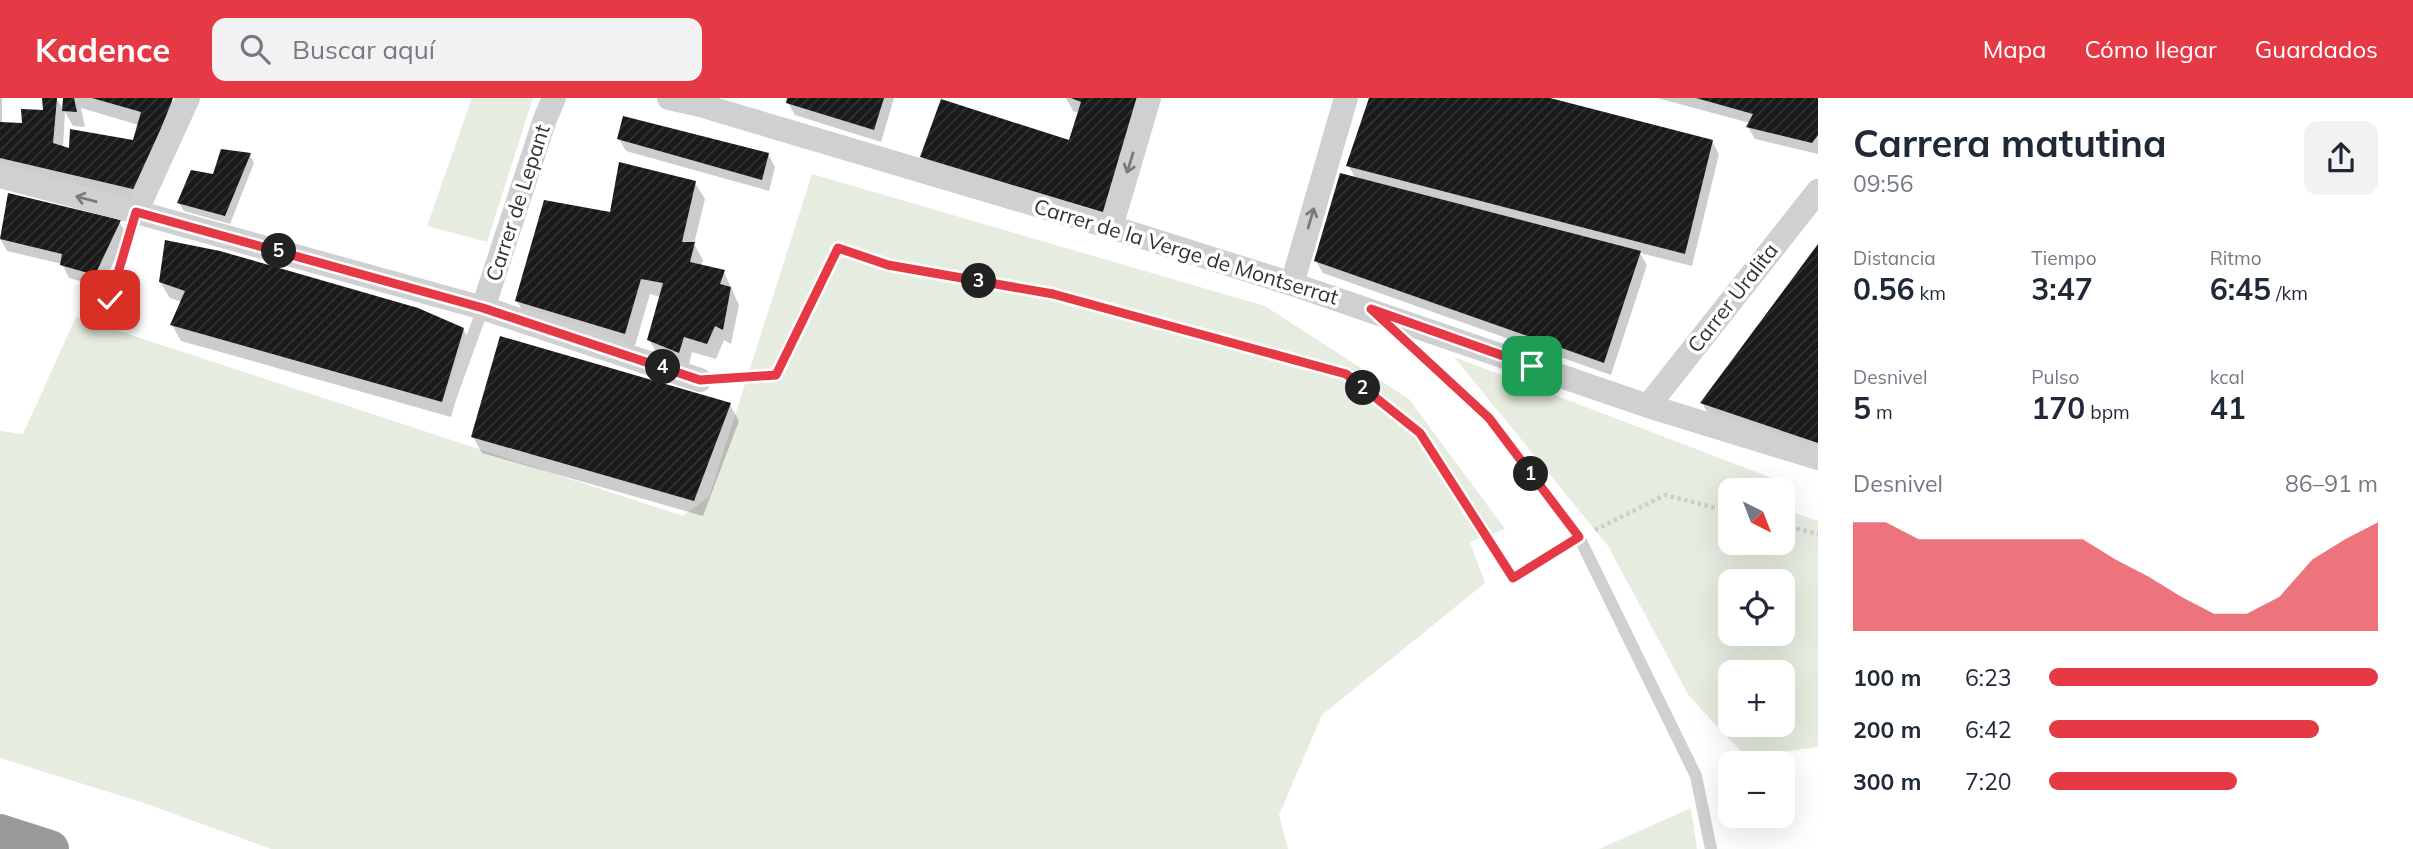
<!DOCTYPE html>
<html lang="es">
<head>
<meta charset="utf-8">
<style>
	:root { --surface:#fff; --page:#f2f2f3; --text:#1f2937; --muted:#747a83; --accent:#e63946 }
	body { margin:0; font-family:Mulish,sans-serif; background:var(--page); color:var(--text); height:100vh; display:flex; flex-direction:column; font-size:26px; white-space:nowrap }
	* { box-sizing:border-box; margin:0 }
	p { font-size:23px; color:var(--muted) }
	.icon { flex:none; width:38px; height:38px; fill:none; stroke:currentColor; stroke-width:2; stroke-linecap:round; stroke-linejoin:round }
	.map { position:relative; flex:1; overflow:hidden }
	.drawer { display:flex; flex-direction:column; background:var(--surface); width:595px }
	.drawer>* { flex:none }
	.needle { width:46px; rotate:138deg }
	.tools { position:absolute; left:1718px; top:380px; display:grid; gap:14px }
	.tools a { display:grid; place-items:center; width:77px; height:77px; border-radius:14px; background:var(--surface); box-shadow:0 7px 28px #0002; font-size:35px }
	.pin { position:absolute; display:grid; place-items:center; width:60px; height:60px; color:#fff; margin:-30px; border-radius:14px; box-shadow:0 4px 10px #0006 }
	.km { position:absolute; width:35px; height:35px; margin:-18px; border-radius:50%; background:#222; color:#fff; font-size:19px; line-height:35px; text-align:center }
	.round { display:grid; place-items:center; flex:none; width:74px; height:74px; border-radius:14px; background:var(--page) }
	.head { display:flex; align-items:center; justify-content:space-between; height:119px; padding:0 35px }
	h1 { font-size:38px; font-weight:700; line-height:52px }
	.figures { display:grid; grid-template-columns:repeat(3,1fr); gap:10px; height:119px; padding:7px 35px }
	.figures div { display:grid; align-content:center }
	.figures b { font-size:30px; font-weight:700 }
	.figures small { font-size:19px; font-weight:400 }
	.figures p { font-size:19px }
	.chart { height:196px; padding:14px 35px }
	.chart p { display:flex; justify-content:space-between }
	.chart svg { width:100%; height:126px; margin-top:7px; fill:var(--accent); opacity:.7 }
	ul { padding:0 35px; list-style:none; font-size:23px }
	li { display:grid; grid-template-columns:112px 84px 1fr; align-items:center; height:52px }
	li i { height:18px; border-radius:9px; background:var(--accent) }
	header { display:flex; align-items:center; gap:42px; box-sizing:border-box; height:98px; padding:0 35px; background:var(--accent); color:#fff }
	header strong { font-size:33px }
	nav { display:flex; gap:38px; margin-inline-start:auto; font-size:24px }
	.search { width:490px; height:63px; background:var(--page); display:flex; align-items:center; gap:18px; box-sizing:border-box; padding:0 24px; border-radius:14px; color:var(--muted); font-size:26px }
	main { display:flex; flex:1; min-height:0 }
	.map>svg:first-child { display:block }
	.grass { fill:#e6ecdf; fill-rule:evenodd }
	.shadow { fill:#0003; fill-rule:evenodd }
	.building { fill:url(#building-hatch) }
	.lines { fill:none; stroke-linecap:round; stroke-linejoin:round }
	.path { stroke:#cdcdcd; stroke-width:4.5; stroke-dasharray:3.5 3.5; stroke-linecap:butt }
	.lane { stroke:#d0d0d0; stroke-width:12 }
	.street { stroke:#d0d0d0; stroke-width:24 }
	.highway { stroke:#9a9a9a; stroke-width:38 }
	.oneway { stroke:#7a7a7a }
	.route-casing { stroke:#fff; stroke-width:14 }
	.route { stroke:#e63946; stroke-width:9 }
	.labels { text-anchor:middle; stroke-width:7; stroke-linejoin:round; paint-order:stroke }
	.street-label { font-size:21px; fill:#333; stroke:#fff }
</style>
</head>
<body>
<header>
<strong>Kadence</strong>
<div class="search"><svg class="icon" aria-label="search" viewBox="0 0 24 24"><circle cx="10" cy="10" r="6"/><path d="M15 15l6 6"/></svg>Buscar aquí</div>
<nav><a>Mapa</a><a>Cómo llegar</a><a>Guardados</a></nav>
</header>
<main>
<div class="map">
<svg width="1818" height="751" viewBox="0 0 1818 751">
	<defs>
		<pattern id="building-hatch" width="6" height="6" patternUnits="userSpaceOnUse" patternTransform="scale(1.75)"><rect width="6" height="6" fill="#1a1a1a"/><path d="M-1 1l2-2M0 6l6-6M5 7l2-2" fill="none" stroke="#333"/></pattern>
	</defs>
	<rect width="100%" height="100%" fill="#fff"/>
	<path class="grass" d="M472 0H533L487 144 427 128Z
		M812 76 1265 208 1409 301 1505 431 1470 444 1485 485 1322 617 1279 717 1288 751H271L144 705 0 660V333L23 336 76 219 683 418 709 399Z
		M1454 259 1788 386 1783 398V392H1731V444H1783V411L1818 423V649L1746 659 1689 598 1608 448ZM1731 483H1783V536H1731ZM1783 574V626H1731V574Z
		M1691 710 1697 751H1599Z"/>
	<path class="shadow" d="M0 0H2V26L24 27 44 14V0H56L64 13V0H165L172 2 181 17 146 107 0 73ZM81 10 139 27 134 44 70 52 63 49 65 14 73 28 85 29Z
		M789 0H894L881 44 795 17 788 5Z
		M1066 0H1153L1114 130 931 74 922 58 1070 44 1079 15 1073 13Z
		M1371 0H1543L1712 43 1719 56 1692 168 1640 155 1647 167 1611 277 1323 175 1316 163 1356 81 1348 67Z
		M1657 0H1818V56L1755 41 1748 29 1750 25Z
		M619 41 768 56 775 69 769 93 626 53Z
		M250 57 254 65 230 126 184 113 179 105 214 78Z
		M695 85 705 101 694 146 703 162 701 169 724 174 739 207 731 246 724 242 716 261 692 254 688 270 659 258 649 242 661 199 650 196 634 251 526 219 517 203 611 116Z
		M9 97 119 124 127 136 102 189 69 180 62 166 7 153 0 140Z
		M1818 149V354L1709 317 1702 305Z
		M160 184 463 231 472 247 451 319 181 243 172 227 182 204 170 200Z
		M730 307 739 323 703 418 482 355 473 339Z"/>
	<path class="building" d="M42 0H57L53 45 69 50 70 31 133 42 141 14 92 0H173L137 92 0 60V24L22 25 21 11 43 12Z
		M63 0H74L77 14 62 13Z
		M787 0H884L874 32 786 5Z
		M1071 0H1140L1105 115 920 59 941 1 1069 42 1081 4Z
		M1369 0H1550L1713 42 1685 156 1346 68Z
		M1696 0H1818V37L1812 45 1746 29 1753 16Z
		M623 18 769 55 762 82 617 41Z
		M221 51 251 55 225 118 177 105 191 72 213 76Z
		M619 64 696 83 682 144H695L690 164 725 172 720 186 731 189 723 232 715 228 707 246 684 239 679 255 647 242 663 185 641 181 625 236 515 203 544 102 610 114Z
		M1340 75 1641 153 1604 265 1314 163Z
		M8 95 121 122 95 177 60 167 62 156 0 141Z
		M165 142 220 153 418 210 464 230 442 304 170 227 185 193 159 184Z
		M1818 146V345L1700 305Z
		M500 238 731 305 694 403 471 339Z"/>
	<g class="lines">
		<path class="path" d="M722 280 776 277 838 150 888 167 1053 196 1346 276 1420 335 1513 480 1562 449
			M1783 427 1818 436
			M1595 432 1665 397 1731 414"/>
		<path class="lane" d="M110 202 136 114
			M1384 223 1489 320 1579 439 1696 678 1711 751
			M451 298 483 210"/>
		<path class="street" d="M669 0 700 7 1111 129 1292 186 1648 308 1818 360
			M0 78 136 114 483 210 700 282
			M136 114 188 0
			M1111 129 1149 0
			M1292 186 1346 0
			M483 210 545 21 554 0
			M1648 308 1818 93"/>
		<path class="highway" d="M0 735 50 751"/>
	</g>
	<defs><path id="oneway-shaft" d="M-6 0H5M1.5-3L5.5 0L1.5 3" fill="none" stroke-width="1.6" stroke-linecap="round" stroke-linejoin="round" transform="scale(1.75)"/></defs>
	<g class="oneway">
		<use href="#oneway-shaft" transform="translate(1130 65) rotate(107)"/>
		<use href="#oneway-shaft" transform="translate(86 101) rotate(-165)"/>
		<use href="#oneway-shaft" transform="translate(1311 120) rotate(-74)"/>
	</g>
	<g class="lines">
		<g class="route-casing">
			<path id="route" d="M110 202 136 114 483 210 700 282 776 277 838 150 888 167 1053 196 1346 276 1420 335 1513 480 1579 439 1489 320 1371 211 1532 268"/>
		</g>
		<use href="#route" class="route"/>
	</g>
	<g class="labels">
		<g class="street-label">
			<text transform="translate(518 105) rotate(-72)" y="7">Carrer de Lepant</text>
			<text transform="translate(1186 154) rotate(17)" y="7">Carrer de la Verge de Montserrat</text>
			<text transform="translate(1733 200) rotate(-52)" y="7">Carrer Uralita</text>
		</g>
	</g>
</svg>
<div class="tools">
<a><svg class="needle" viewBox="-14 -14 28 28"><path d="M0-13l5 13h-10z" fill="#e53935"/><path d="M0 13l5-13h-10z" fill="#747a83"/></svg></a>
<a><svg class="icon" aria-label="locate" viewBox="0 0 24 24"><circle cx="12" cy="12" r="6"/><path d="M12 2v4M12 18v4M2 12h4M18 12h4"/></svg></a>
<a>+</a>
<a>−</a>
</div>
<div class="pin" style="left:1532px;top:268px;background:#1e9e55"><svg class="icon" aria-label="arrive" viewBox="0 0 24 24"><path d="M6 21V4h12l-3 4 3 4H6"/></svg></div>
<div class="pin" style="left:110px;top:202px;background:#d93025"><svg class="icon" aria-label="check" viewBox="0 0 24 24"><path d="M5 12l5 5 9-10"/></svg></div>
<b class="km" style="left:1531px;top:376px">1</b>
<b class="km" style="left:1363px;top:290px">2</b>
<b class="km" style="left:979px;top:183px">3</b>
<b class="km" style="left:663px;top:269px">4</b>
<b class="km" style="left:279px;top:153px">5</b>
</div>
<section class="drawer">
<div class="head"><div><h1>Carrera matutina</h1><p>09:56</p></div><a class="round"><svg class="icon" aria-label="share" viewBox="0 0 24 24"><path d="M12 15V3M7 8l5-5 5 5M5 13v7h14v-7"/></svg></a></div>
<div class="figures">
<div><p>Distancia</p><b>0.56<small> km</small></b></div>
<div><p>Tiempo</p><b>3:47</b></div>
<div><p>Ritmo</p><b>6:45<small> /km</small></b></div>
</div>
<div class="figures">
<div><p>Desnivel</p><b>5<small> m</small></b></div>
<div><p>Pulso</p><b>170<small> bpm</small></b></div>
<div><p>kcal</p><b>41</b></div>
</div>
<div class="chart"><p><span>Desnivel</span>86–91 m</p>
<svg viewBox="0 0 160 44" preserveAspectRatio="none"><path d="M0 44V6L10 6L20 12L30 12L40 12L50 12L60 12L70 12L80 19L90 25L100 32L110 38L120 38L130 32L140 19L150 12L160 6V44z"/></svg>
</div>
<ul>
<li><b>100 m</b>6:23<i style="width:100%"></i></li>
<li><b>200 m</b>6:42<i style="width:82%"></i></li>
<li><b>300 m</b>7:20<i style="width:57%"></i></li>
</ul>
</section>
</main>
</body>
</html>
